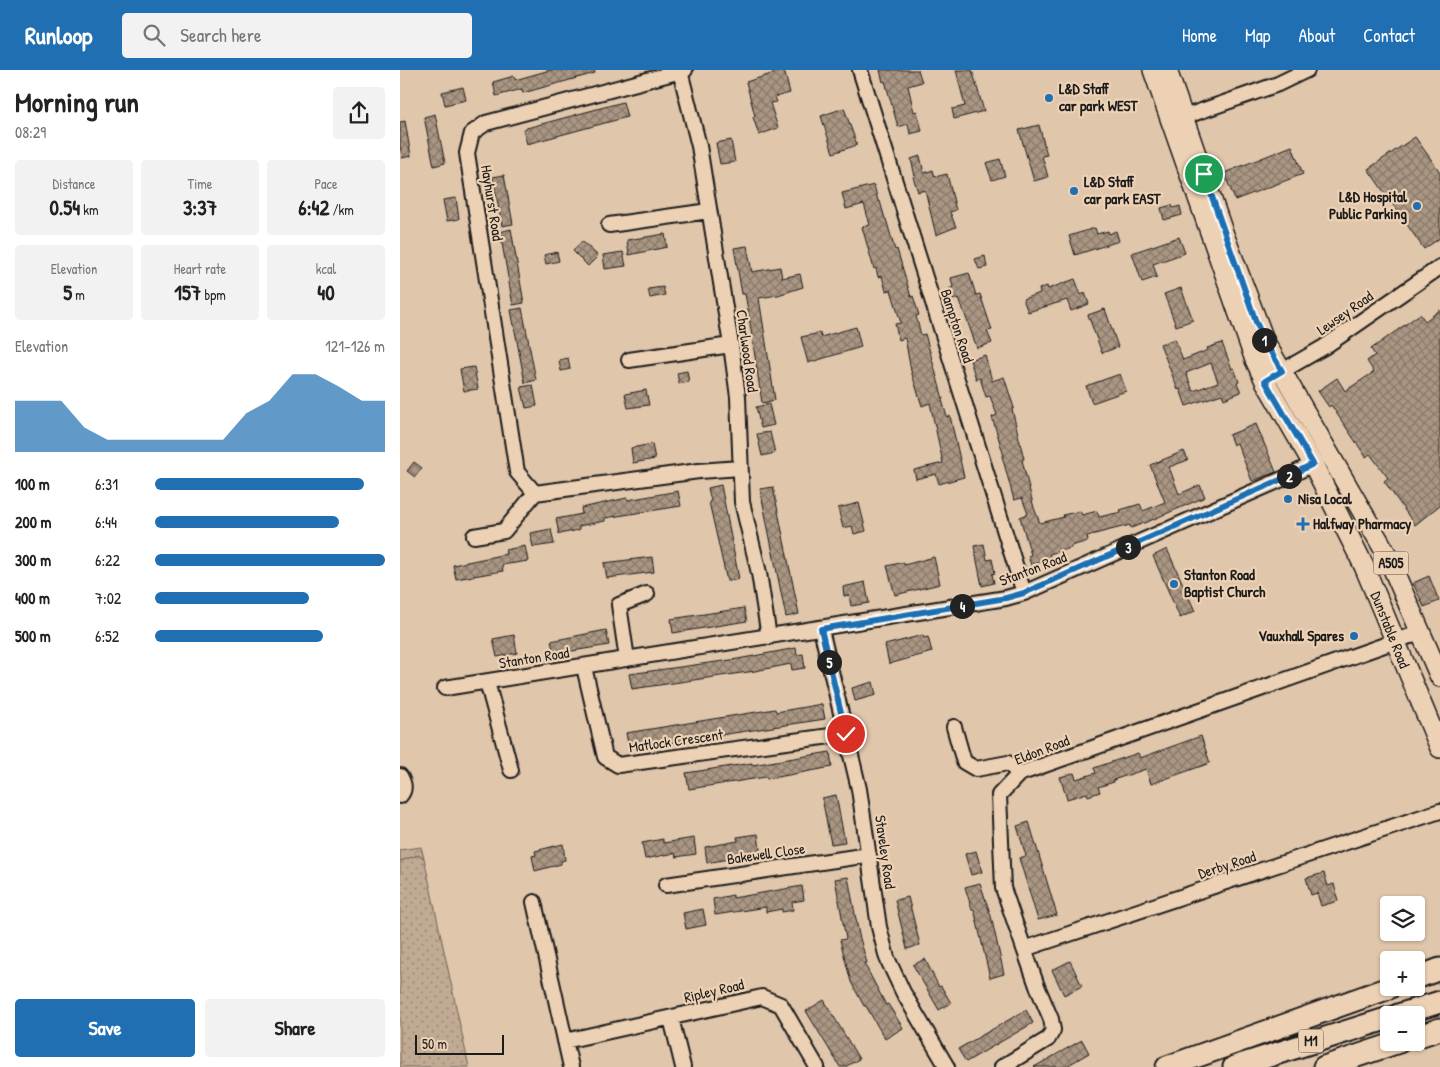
<!DOCTYPE html>
<html lang="en">
<head>
<meta charset="utf-8">
<style>
	:root { --surface:#fff; --page:#f2f2f2; --text:#222; --muted:#767676; --accent:#1f6fb2 }
	body { margin:0; font-family:"Patrick Hand",sans-serif; background:var(--page); color:var(--text); height:100vh; display:flex; flex-direction:column; font-size:19px; white-space:nowrap }
	* { box-sizing:border-box; margin:0 }
	p { font-size:16px; color:var(--muted) }
	.icon { flex:none; width:28px; height:28px; fill:none; stroke:currentColor; stroke-width:2; stroke-linecap:round; stroke-linejoin:round }
	.map { position:relative; flex:1; overflow:hidden }
	.side { display:flex; flex-direction:column; background:var(--surface); width:400px }
	.side>* { flex:none }
	.buttons { position:absolute; left:980px; top:826px; display:grid; gap:10px }
	.buttons a { display:grid; place-items:center; width:45px; height:45px; border-radius:5px; background:var(--surface); box-shadow:0 1px 4px #0004; font-size:25px }
	.scale { position:absolute; left:15px; bottom:12px; width:89px; box-sizing:border-box; padding-left:5px; border:2px solid #1c1c1c; border-top:0; font-size:14px; line-height:18px; white-space:nowrap; color:#1c1c1c; -webkit-text-stroke:4px #edd1b4; paint-order:stroke }
	.pin { position:absolute; display:grid; place-items:center; width:42px; height:42px; color:#fff; margin:-21px; border:2px solid #fff; border-radius:50%; box-shadow:0 1px 5px #0007 }
	.km { position:absolute; width:25px; height:25px; margin:-12px; border-radius:50%; background:#222; color:#fff; font-size:14px; line-height:25px; text-align:center }
	.round { display:grid; place-items:center; flex:none; width:52px; height:52px; border-radius:5px; background:var(--page) }
	.head { display:flex; align-items:center; justify-content:space-between; height:85px; padding:0 15px }
	h1 { font-size:28px; font-weight:700; line-height:38px }
	.metrics { display:grid; grid-template-columns:repeat(3,1fr); gap:8px; height:85px; padding:5px 15px }
	.metrics div { display:grid; align-content:center; border-radius:5px; background:var(--page); text-align:center }
	.metrics b { font-size:21px; font-weight:700 }
	.metrics small { font-size:14px; font-weight:400 }
	.metrics p { font-size:14px }
	.chart { height:140px; padding:10px 15px }
	.chart p { display:flex; justify-content:space-between }
	.chart svg { width:100%; height:90px; margin-top:5px; fill:var(--accent); opacity:.7 }
	.primary-button { display:flex; gap:10px; margin-top:auto; padding:10px 15px }
	.primary-button a { flex:1; height:58px; border-radius:5px; background:var(--accent); color:#fff; font-size:20px; font-weight:700; line-height:58px; text-align:center }
	.primary-button a+a { background:var(--page); color:var(--text) }
	ul { padding:0 15px; list-style:none; font-size:16px }
	li { display:grid; grid-template-columns:80px 60px 1fr; align-items:center; height:38px }
	li i { height:12px; border-radius:6px; background:var(--accent) }
	header { display:flex; align-items:center; gap:30px; box-sizing:border-box; height:70px; padding:0 25px; background:var(--accent); color:#fff }
	header strong { font-size:24px }
	nav { display:flex; gap:28px; margin-inline-start:auto; font-size:18px }
	.search { width:350px; height:45px; background:var(--page); display:flex; align-items:center; gap:12px; box-sizing:border-box; padding:0 18px; border-radius:5px; color:var(--muted); font-size:19px }
	main { display:flex; flex:1; min-height:0 }
	.map>svg:first-child { display:block }
	.grass { fill:url(#grass-dots); stroke:#6e6358 }
	.forest { fill:url(#forest-crowns); stroke:#6e6358 }
	.building { fill:url(#building-cross-hatch); stroke:#1c1c1c; fill-rule:evenodd }
	.lines { fill:none; stroke-linecap:round; stroke-linejoin:round }
	.minor-casing { stroke:#1c1c1c; stroke-width:18 }
	.major-casing { stroke:#1c1c1c; stroke-width:22 }
	.highway-casing { stroke:#1c1c1c; stroke-width:25 }
	.minor { stroke:#edd1b4; stroke-width:14 }
	.major { stroke:#edd1b4; stroke-width:19 }
	.highway { stroke:#edd1b4; stroke-width:21 }
	.route-casing { stroke:#fff; stroke-width:10 }
	.route { stroke:#1f6fb2; stroke-width:6 }
	.poi-dot { fill:#1f6fb2; stroke:#edd1b4; stroke-width:2 }
	.labels { text-anchor:middle; stroke-width:4.5; stroke-linejoin:round; paint-order:stroke }
	.shield { fill:#edd1b4; stroke:#5b524a; stroke-width:1 }
	.shield-label { font-size:14px; font-weight:bold; fill:#1c1c1c }
	.poi-label { font-size:15px; font-weight:bold; fill:#1c1c1c; stroke:#edd1b4; text-anchor:start }
	.street-label { font-size:15px; fill:#1c1c1c; stroke:#edd1b4 }
</style>
</head>
<body>
<header>
<strong>Runloop</strong>
<div class="search"><svg class="icon" aria-label="search" viewBox="0 0 24 24"><circle cx="10" cy="10" r="6"/><path d="M15 15l6 6"/></svg>Search here</div>
<nav><a>Home</a><a>Map</a><a>About</a><a>Contact</a></nav>
</header>
<main>
<section class="side">
<div class="head"><div><h1>Morning run</h1><p>08:29</p></div><a class="round"><svg class="icon" aria-label="share" viewBox="0 0 24 24"><path d="M12 15V3M7 8l5-5 5 5M5 13v7h14v-7"/></svg></a></div>
<div class="metrics">
<div><p>Distance</p><b>0.54<small> km</small></b></div>
<div><p>Time</p><b>3:37</b></div>
<div><p>Pace</p><b>6:42<small> /km</small></b></div>
</div>
<div class="metrics">
<div><p>Elevation</p><b>5<small> m</small></b></div>
<div><p>Heart rate</p><b>157<small> bpm</small></b></div>
<div><p>kcal</p><b>40</b></div>
</div>
<div class="chart"><p><span>Elevation</span>121–126 m</p>
<svg viewBox="0 0 160 44" preserveAspectRatio="none"><path d="M0 44V19L10 19L20 19L30 32L40 38L50 38L60 38L70 38L80 38L90 38L100 25L110 19L120 6L130 6L140 12L150 19L160 19V44z"/></svg>
</div>
<ul>
<li><b>100 m</b>6:31<i style="width:91%"></i></li>
<li><b>200 m</b>6:44<i style="width:80%"></i></li>
<li><b>300 m</b>6:22<i style="width:100%"></i></li>
<li><b>400 m</b>7:02<i style="width:67%"></i></li>
<li><b>500 m</b>6:52<i style="width:73%"></i></li>
</ul>
<div class="primary-button"><a>Save</a><a>Share</a></div>
</section>
<div class="map">
<svg width="1040" height="997" viewBox="0 0 1040 997">
	<defs>
		<pattern id="grass-dots" width="8" height="8" patternUnits="userSpaceOnUse" patternTransform="scale(1.25)"><rect width="8" height="8" fill="#c0aa93"/><path d="M2 2h.1M6 6h.1" fill="none" stroke="#9b8a77" stroke-width="1.8" stroke-linecap="round"/></pattern>
		<pattern id="forest-crowns" width="20" height="18" patternUnits="userSpaceOnUse" patternTransform="scale(1.25)"><rect width="20" height="18" fill="#c0aa93"/><path d="M2 6a3 3 0 1 1 6 0M12 15a3 3 0 1 1 6 0" fill="none" stroke="#9b8a77"/></pattern>
		<pattern id="building-cross-hatch" width="8" height="8" patternUnits="userSpaceOnUse" patternTransform="scale(1.25)"><rect width="8" height="8" fill="#aa9683"/><path d="M0 0l8 8M0 8l8-8" fill="none" stroke="#8a7a6a"/></pattern>
	</defs>
	<rect width="100%" height="100%" fill="#e0c6ab"/>
	<filter id="ink" filterUnits="userSpaceOnUse"><feTurbulence type="fractalNoise" baseFrequency=".02" numOctaves="2"/><feDisplacementMap in="SourceGraphic" scale="10" xChannelSelector="R" yChannelSelector="G"/><feConvolveMatrix kernelMatrix="1 2 1 2 8 2 1 2 1" color-interpolation-filters="sRGB"/></filter>
	<g filter="url(#ink)">
		<path class="grass" d="M18 785 24 788 69 997H0V791Z"/>
		<path class="forest" d="M21 777 24 788 18 785 0 791V780Z"/>
		<path class="building" d="M150 0H194L195 3 123 23 122 19 96 26 93 12 114 6 115 10Z
			M384 0 390 23 375 27 377 32 370 33 378 58 359 65 353 47 355 46 346 12Z
			M480 0H518L522 12 508 16 514 42 517 41 522 61 510 64 508 54 498 57 485 11 483 12Z
			M556 0H572L584 41 554 49 552 39 565 36Z
			M63 17 66 30 45 35 42 22Z
			M223 32 227 47 127 74 123 59Z
			M444 38 457 75 433 83 421 46Z
			M35 44 45 93 34 96 24 47Z
			M5 51 11 86 2 88 0 75V52Z
			M639 55 647 85 642 86 648 107 634 111 619 60Z
			M1015 67 1040 102V168L1024 179 968 99Z
			M331 70 335 92 320 94 316 73Z
			M892 76 903 104 835 130 824 103Z
			M520 86 524 103 533 100 535 107 547 104 556 140 550 142 556 157 536 165 525 120 518 122 513 107 515 106 511 89Z
			M600 89 605 106 592 110 586 93Z
			M104 105 113 154 102 156 93 107Z
			M474 115 478 131H480L485 149H486L495 180 497 179 511 227 513 226 519 245 516 246 521 265 525 264 543 329 542 330 547 347 550 346 564 407 539 414 536 404 516 409 514 400 543 393 530 333 522 336 511 301 505 268 499 270 495 254 501 253 491 220 486 221 482 206 478 207 476 198 474 199 462 157 470 155 464 134 446 139 442 123Z
			M56 128 59 149 47 151 43 130Z
			M772 135 773 138 780 136 782 145 764 150 761 138Z
			M695 158 697 164 708 161 709 164 716 161 719 171 675 185 669 166Z
			M111 159 124 233 113 235 100 162Z
			M265 164 267 177 229 185 227 170Z
			M779 167 785 183 753 194 757 207 742 212 732 183Z
			M182 171 198 186 188 196 173 181Z
			M347 176 352 202 380 197 382 208 400 204 403 217 378 225 359 228 375 330 362 333 348 240 345 224H342L334 178Z
			M157 182 159 191 146 194 144 185Z
			M223 182 226 196 205 199 203 185Z
			M585 186 587 197 579 199 575 189Z
			M569 203 576 225 580 224 592 260 587 261 592 273 577 278 559 228 552 230 549 219 553 217 551 208Z
			M675 209 681 225 685 223 689 234 671 241 667 230 628 242 623 229 640 223 639 219 647 216 648 219Z
			M263 217 265 225 250 228 248 219Z
			M781 218 793 250 776 256 764 224Z
			M122 238 136 310 125 313 111 240Z
			M705 239 718 277 702 283 688 245Z
			M1040 240V435L1015 455 984 411 988 408 970 384 966 387 931 335 929 337 918 321 937 308 945 321 974 302 967 291 975 285 971 279 1020 244 1025 251Z
			M456 257 461 277 408 293 401 267 420 263 421 267Z
			M775 269 783 290 808 280 807 278 822 273 832 299 834 298 839 312 837 313 841 322 824 329 822 324 786 336 780 319 778 320 760 274ZM811 293 818 312 793 321 786 303Z
			M585 285 592 311 604 307 614 338 612 339 624 389 622 390 634 438 640 453 664 447 663 445 680 441 682 445 697 441 699 447 721 442 720 440 740 434 743 441 765 432 750 395 784 381 788 390 769 397 779 424 800 415 805 427 747 452 731 458 730 455 687 466 688 471 671 476V478L649 484 651 489 631 495 628 486 631 485 620 447 628 444 622 428 614 430 602 386H604L592 347 597 345 590 326 586 327 580 308 576 309 570 290Z
			M168 288 170 299 161 301 159 290Z
			M74 297 78 319 64 321 60 299Z
			M287 301 289 312 279 314 277 303Z
			M720 304 726 321 692 333 686 316Z
			M133 315 137 336 126 338 121 317Z
			M246 320 249 335 228 338 225 324Z
			M369 334 374 355 361 358 356 337Z
			M856 354 876 402 852 411 837 373 833 375 829 365Z
			M370 362 375 383 362 386 357 364Z
			M252 374 255 389 233 393 231 378Z
			M14 392 22 398 15 407 7 401Z
			M321 415 339 509 330 511H327L309 432 311 431 308 418Z
			M373 417 399 544 386 547 360 419Z
			M278 421 281 436 205 448V451L179 456V460L159 464 156 449 182 444 181 438 227 428 228 430Z
			M459 433 466 461 454 464 452 456 443 458 438 438Z
			M151 459 154 474 133 477 130 463Z
			M584 474 587 490 592 489 595 503 592 504 594 513 582 516 574 476Z
			M125 476 128 491 102 495 103 501 56 509 53 495 106 484 105 480Z
			M767 479 795 541 780 548 753 486Z
			M252 487 254 502 207 508 204 493Z
			M534 487 540 514 495 525 487 496 504 492V495Z
			M1029 506 1039 531 1024 537 1013 513Z
			M465 512 469 533 451 536 449 525 444 526 443 517Z
			M344 538 347 551 273 563 271 549Z
			M206 560 209 575 154 584 151 571Z
			M114 565 117 583 97 587 93 569Z
			M523 565 524 568 528 567 532 582 489 594 485 575Z
			M396 578 397 585 403 584 405 598 392 600 391 594 355 601 232 619 229 604 338 589Z
			M473 612 476 625 455 631 452 618Z
			M422 634 425 649 229 679 226 663 375 639 376 642Z
			M801 666 810 693 751 714 746 699 713 710 714 712 698 717 700 722 688 726 687 723 667 729 660 707 674 703 676 709 696 703 694 698 738 683 740 688Z
			M430 682 432 697 367 709 366 707 289 719 286 703 352 693V695Z
			M436 725 445 772 431 774 422 728Z
			M629 752 657 845 638 850 619 788 626 786 617 756Z
			M358 764 360 780 327 784 328 789 307 793 305 777 338 771 337 767Z
			M294 768 296 784 276 787 275 783 245 789 242 773 263 769V773Z
			M163 774 165 790 161 791V794L135 801 132 786 136 785 135 781Z
			M576 781 582 802 571 805 565 784Z
			M924 803 928 816 934 814 938 831 921 836 917 823 911 825 906 808Z
			M448 807 459 865 467 893H464L486 935 488 934 503 958 485 969 466 936H464L451 912 440 870 446 869 435 809Z
			M580 813 591 846 604 904 590 908 574 839 572 840 565 817Z
			M402 816 404 830 392 832 393 840 382 842V839L366 842V837L315 845 313 829 333 825V828Z
			M508 827 520 875 507 879 495 830Z
			M303 839 306 855 286 859 283 843Z
			M525 889 539 917 541 916 551 933 539 940 513 895Z
			M670 891 682 916 664 925 652 900Z
			M424 930 459 989 445 997H440L406 941Z
			M626 940 633 953 566 992 558 979Z
			M682 970 689 983 665 997H634Z"/>
		<g class="lines">
			<g class="minor-casing">
				<path id="minor" d="M285 0 86 53 72 63 67 83 117 402 135 423 299 401 340 398
					M460 0 624 523
					M280 1 299 76 331 275 338 327 342 432 359 503 369 567
					M784 47 878 14 907 0
					M209 155 309 141
					M229 290 331 275
					M865 311 924 277 1040 197
					M74 466 104 461 135 423
					M421 559 459 719 479 857 487 888 503 922 547 997
					M227 589 219 535 247 524
					M184 597 205 687 218 695 445 664
					M87 612 111 700
					M45 618 606 528 624 523 889 406 913 394
					M554 657 564 692 576 699 608 693 619 704
					M0 706C4 713 6 719 0 726
					M266 815 469 785
					M134 832 171 997
					M624 879 1040 741
					M271 948 283 997
					M165 971 362 927 381 935 417 997
					M602 997 648 969 653 960 651 949 637 916 603 818 599 725 619 704 1010 566 1018 565 1024 569"/>
			</g>
			<g class="major-casing">
				<path id="major" d="M753 0 855 290 865 311 913 394 964 496 1040 678
					M767 0 823 162 865 272 986 483 1040 607"/>
			</g>
			<g class="highway-casing">
				<path id="highway" d="M1016 908 1040 899
					M998 945 1040 932
					M1016 967 1040 959
					M767 997 989 918
					M834 997 989 948
					M924 997 999 972"/>
			</g>
			<use href="#minor" class="minor"/>
			<use href="#major" class="major"/>
			<use href="#highway" class="highway"/>
		</g>
	</g>
	<g class="lines" filter="url(#ink)">
		<g class="route-casing">
			<path id="route" d="M446 664 421 559 606 528 624 523 889 406 913 394 865 311 882 301 865 272 856 252 804 104"/>
		</g>
		<use href="#route" class="route"/>
	</g>
	<g class="poi-dot">
		<circle cx="649" cy="28" r="5"/>
		<circle cx="674" cy="121" r="5"/>
		<circle cx="1017" cy="136" r="5"/>
		<circle cx="888" cy="429" r="5"/>
		<path d="M900.5 446.5h5v5h5v5h-5v5h-5v-5h-5v-5h5z"/>
		<circle cx="774" cy="514" r="5"/>
		<circle cx="954" cy="566" r="5"/>
	</g>
	<g class="labels">
		<g class="shield">
			<rect x="973.5" y="481.5" width="35" height="23" rx="4"/>
			<rect x="898.5" y="959.5" width="25" height="23" rx="4"/>
		</g>
		<g class="shield-label">
			<text x="991" y="498">A505</text>
			<text x="911" y="976">M1</text>
		</g>
		<g class="poi-label">
			<text x="659" y="24">L&amp;D Staff<tspan x="659" dy="17">car park WEST</tspan></text>
			<text x="684" y="117">L&amp;D Staff<tspan x="684" dy="17">car park EAST</tspan></text>
			<text x="1007" y="132" text-anchor="end">L&amp;D Hospital<tspan x="1007" dy="17">Public Parking</tspan></text>
			<text x="898" y="434">Nisa Local</text>
			<text x="913" y="459">Halfway Pharmacy</text>
			<text x="784" y="510">Stanton Road<tspan x="784" dy="17">Baptist Church</tspan></text>
			<text x="944" y="571" text-anchor="end">Vauxhall Spares</text>
		</g>
		<g class="street-label">
			<text transform="translate(92 133) rotate(81)" y="5">Hayhurst Road</text>
			<text transform="translate(945 243) rotate(-35)" y="5">Lewsey Road</text>
			<text transform="translate(557 256) rotate(72)" y="5">Bampton Road</text>
			<text transform="translate(347 281) rotate(82)" y="5">Charlwood Road</text>
			<text transform="translate(633 499) rotate(-21)" y="5">Stanton Road</text>
			<text transform="translate(990 560) rotate(68)" y="5">Dunstable Road</text>
			<text transform="translate(134 588) rotate(-9)" y="5">Stanton Road</text>
			<text transform="translate(276 671) rotate(-8)" y="5">Matlock Crescent</text>
			<text transform="translate(642 680) rotate(-21)" y="5">Eldon Road</text>
			<text transform="translate(485 782) rotate(82)" y="5">Staveley Road</text>
			<text transform="translate(366 784) rotate(-8)" y="5">Bakewell Close</text>
			<text transform="translate(827 795) rotate(-18)" y="5">Derby Road</text>
			<text transform="translate(314 921) rotate(-13)" y="5">Ripley Road</text>
		</g>
	</g>
</svg>
<div class="buttons">
<a><svg class="icon" aria-label="layers" viewBox="0 0 24 24"><path d="M12 4l9 5-9 5-9-5zM3 14l9 5 9-5"/></svg></a>
<a>+</a>
<a>−</a>
</div>
<div class="scale">50 m</div>
<div class="pin" style="left:804px;top:104px;background:#1e9e55"><svg class="icon" aria-label="arrive" viewBox="0 0 24 24"><path d="M6 21V4h12l-3 4 3 4H6"/></svg></div>
<div class="pin" style="left:446px;top:664px;background:#d93025"><svg class="icon" aria-label="check" viewBox="0 0 24 24"><path d="M5 12l5 5 9-10"/></svg></div>
<b class="km" style="left:864px;top:270px">1</b>
<b class="km" style="left:889px;top:406px">2</b>
<b class="km" style="left:728px;top:477px">3</b>
<b class="km" style="left:562px;top:536px">4</b>
<b class="km" style="left:429px;top:592px">5</b>
</div>
</main>
</body>
</html>
